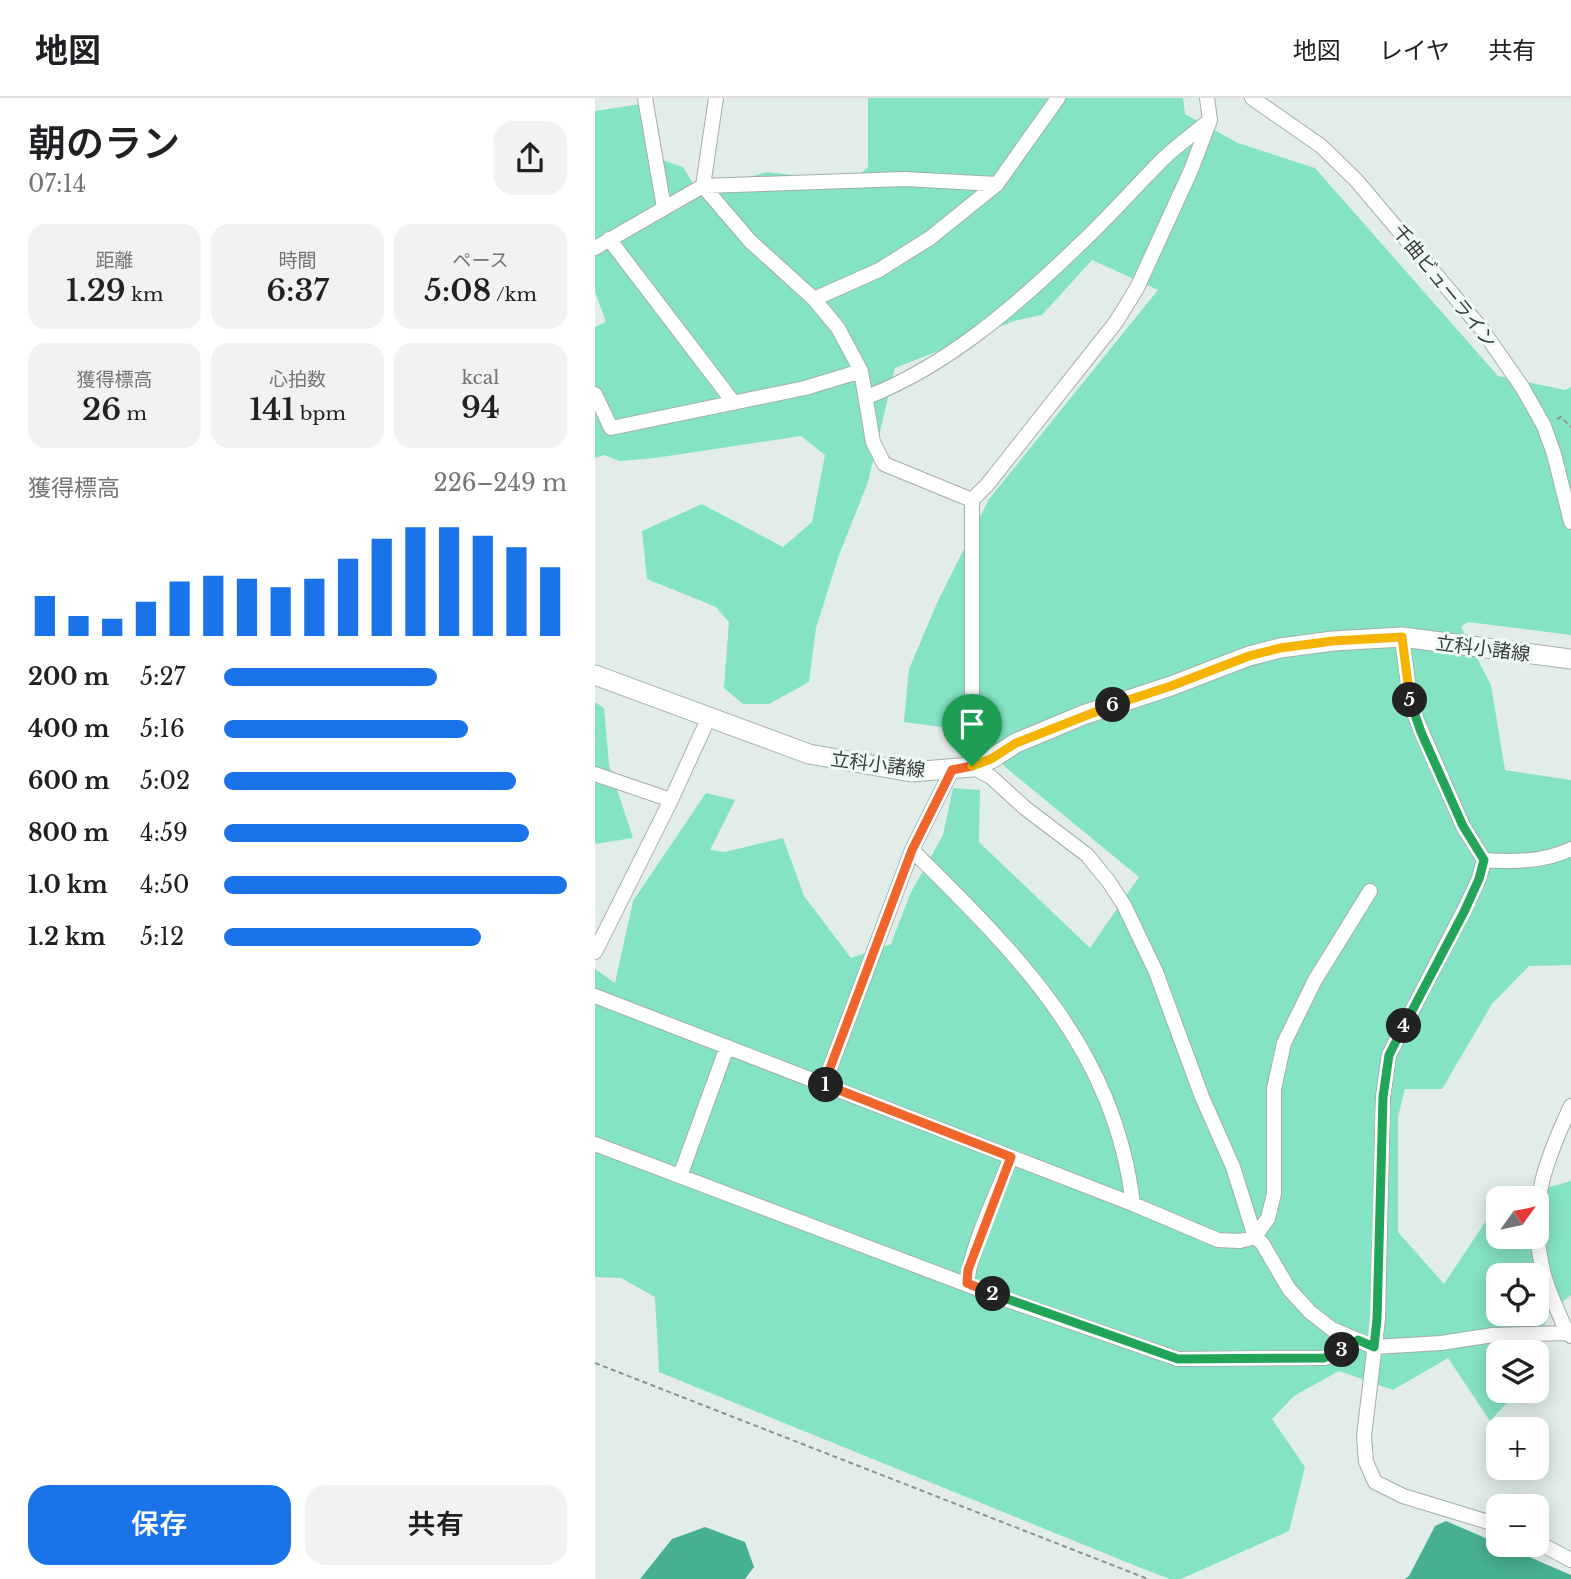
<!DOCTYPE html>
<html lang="ja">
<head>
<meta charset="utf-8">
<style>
	:root { --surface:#fff; --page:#f2f2f2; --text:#202124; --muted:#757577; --line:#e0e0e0; --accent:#1a73e8 }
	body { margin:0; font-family:"Libre Baskerville","Noto Sans JP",serif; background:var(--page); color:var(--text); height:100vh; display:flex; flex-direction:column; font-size:26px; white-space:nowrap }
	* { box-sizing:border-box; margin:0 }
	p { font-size:23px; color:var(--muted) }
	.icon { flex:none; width:38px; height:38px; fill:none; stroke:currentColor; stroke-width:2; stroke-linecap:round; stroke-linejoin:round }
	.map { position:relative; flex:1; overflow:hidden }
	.sheet { display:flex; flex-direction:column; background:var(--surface); width:595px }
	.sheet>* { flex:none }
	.needle { width:46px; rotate:57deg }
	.buttons { position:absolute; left:891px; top:1088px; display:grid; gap:14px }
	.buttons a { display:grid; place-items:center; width:63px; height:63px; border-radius:14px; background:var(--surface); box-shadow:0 4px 18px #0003; font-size:35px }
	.pin { position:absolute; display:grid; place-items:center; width:60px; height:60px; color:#fff; margin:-72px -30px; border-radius:50% 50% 50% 0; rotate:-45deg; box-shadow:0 0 7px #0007 }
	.pin .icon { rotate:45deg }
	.km { position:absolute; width:35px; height:35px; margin:-18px; border-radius:50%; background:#222; color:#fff; font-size:19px; line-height:35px; text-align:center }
	.round { display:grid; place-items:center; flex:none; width:74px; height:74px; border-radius:21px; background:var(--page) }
	.overview { display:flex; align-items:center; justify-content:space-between; height:119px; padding:0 28px }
	h1 { font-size:38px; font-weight:600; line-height:52px }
	.metrics { display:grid; grid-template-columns:repeat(3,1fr); gap:10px; height:119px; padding:7px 28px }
	.metrics div { display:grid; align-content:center; border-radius:18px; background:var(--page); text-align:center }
	.metrics b { font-size:30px; font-weight:600 }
	.metrics small { font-size:19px; font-weight:400 }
	.metrics p { font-size:19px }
	.chart { height:196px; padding:14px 28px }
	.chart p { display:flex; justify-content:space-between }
	.chart svg { width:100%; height:126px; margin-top:7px; stroke:var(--accent); stroke-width:6 }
	.primary-button { display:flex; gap:14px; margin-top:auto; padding:14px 28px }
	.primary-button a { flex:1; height:80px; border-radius:21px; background:var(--accent); color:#fff; font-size:28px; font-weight:600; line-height:80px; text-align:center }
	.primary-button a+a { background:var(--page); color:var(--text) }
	ul { padding:0 28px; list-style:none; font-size:23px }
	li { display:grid; grid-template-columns:112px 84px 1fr; align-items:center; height:52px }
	li i { height:18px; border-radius:9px; background:var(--accent) }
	header { display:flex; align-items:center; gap:42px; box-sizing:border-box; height:98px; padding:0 35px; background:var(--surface); border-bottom:2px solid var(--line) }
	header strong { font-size:33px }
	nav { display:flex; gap:38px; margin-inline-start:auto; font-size:24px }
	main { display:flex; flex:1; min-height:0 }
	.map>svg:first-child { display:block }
	.green { fill:#85e3c5; fill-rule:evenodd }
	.water { fill:#48b092 }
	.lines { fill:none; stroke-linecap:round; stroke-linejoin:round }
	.minor-casing { stroke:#a3aeaa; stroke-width:16 }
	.major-casing { stroke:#a3aeaa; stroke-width:21 }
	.path { stroke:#8b9290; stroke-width:2; stroke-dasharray:5 3.5; stroke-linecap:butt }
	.minor { stroke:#fff; stroke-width:14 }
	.major { stroke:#fff; stroke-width:19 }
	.split-1-casing { stroke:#fff; stroke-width:14 }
	.split-2-casing { stroke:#fff; stroke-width:14 }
	.split-3-casing { stroke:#fff; stroke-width:14 }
	.split-4-casing { stroke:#fff; stroke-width:14 }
	.split-5-casing { stroke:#fff; stroke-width:14 }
	.split-6-casing { stroke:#fff; stroke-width:14 }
	.split-7-casing { stroke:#fff; stroke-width:14 }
	.split-1 { stroke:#f0652b; stroke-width:9 }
	.split-2 { stroke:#f0652b; stroke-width:9 }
	.split-3 { stroke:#22a559; stroke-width:9 }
	.split-4 { stroke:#22a559; stroke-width:9 }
	.split-5 { stroke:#22a559; stroke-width:9 }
	.split-6 { stroke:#f5b400; stroke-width:9 }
	.split-7 { stroke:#f5b400; stroke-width:9 }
	.labels { text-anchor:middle; stroke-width:6; stroke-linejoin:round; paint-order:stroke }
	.street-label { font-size:19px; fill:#373b3a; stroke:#effaf6 }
</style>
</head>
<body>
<header>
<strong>地図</strong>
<nav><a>地図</a><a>レイヤ</a><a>共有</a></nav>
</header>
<main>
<section class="sheet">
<div class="overview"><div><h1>朝のラン</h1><p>07:14</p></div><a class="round"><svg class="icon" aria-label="share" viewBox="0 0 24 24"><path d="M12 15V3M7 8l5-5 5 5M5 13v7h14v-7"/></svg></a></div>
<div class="metrics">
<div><p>距離</p><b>1.29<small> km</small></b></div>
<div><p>時間</p><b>6:37</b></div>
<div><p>ペース</p><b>5:08<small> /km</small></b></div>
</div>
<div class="metrics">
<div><p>獲得標高</p><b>26<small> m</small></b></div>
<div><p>心拍数</p><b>141<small> bpm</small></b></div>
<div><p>kcal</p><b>94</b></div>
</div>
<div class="chart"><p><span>獲得標高</span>226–249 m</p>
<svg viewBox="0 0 160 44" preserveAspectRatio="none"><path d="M5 44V30M15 44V37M25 44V38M35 44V32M45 44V25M55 44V23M65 44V24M75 44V27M85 44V24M95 44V17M105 44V10M115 44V6M125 44V6M135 44V9M145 44V13M155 44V20"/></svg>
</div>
<ul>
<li><b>200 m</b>5:27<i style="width:62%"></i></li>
<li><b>400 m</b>5:16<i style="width:71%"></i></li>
<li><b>600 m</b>5:02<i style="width:85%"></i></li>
<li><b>800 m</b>4:59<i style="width:89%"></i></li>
<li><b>1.0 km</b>4:50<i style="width:100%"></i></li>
<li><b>1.2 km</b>5:12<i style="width:75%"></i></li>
</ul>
<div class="primary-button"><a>保存</a><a>共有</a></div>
</section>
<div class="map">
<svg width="976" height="1481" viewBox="0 0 976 1481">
	<rect width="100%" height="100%" fill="#e2ede9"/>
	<path class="green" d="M273 0H588L590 16 643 45 720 70 903 278 970 292 976 289V537L873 524 866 529 896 587 910 672 976 682V867L934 868 897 906 847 991H810L803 1019V1134L849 1186 903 1105V1139H942V1101H913L976 1083V1197L954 1215 939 1255H903V1293H923L895 1323 853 1260 798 1292 744 1273 699 1298 677 1321 710 1369 694 1433 586 1481H575L546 1470 64 1274 60 1199 26 1180 0 1179V871L20 885 38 803 111 695 140 702 115 752 130 754 188 740 209 798 256 860 296 846 315 796 348 737 358 690 385 692 384 744 495 850 544 779 410 669 390 635 309 624 314 571 342 505 394 401 563 192 497 162 447 217 419 223 300 270 273 384 244 457 221 530 214 584 174 606H148L129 590 134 524 121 509 52 481 47 433 107 406 188 449 217 424 230 357 206 338 60 360 25 363 9 357 0 360V229L11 224 0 194V13L52 5 53 57 88 69 103 94 172 74 257 84 273 69ZM903 1178H942V1216H903Z
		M0 604 9 610 14 667 38 740 0 746Z"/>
	<path class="water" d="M851 1423 976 1477V1481H810L814 1478 840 1428Z
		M110 1429 150 1444 159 1469 150 1481H45L77 1441Z"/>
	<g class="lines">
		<g class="minor-casing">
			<path id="minor" d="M50 0 69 110
				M612 0 615 22 596 72 542 190 521 224 392 387 377 402V669L396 679 430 710 492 757 514 784 529 807 561 874 607 999 638 1069 660 1139 667 1145 694 1191 715 1214 737 1231 779 1249 846 1245 898 1237 972 1235
				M657 0 726 48 761 82 886 230 927 289 949 328 959 356 976 424
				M108 88 155 143 219 201 243 230 266 273 278 344 289 366 377 402
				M108 88 121 0
				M14 141 139 305
				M0 150 108 88 309 81 402 86
				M219 201 284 172 335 140 402 86 463 0
				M0 296 16 330 210 290 266 273
				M272 299C352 268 422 207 483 148 513 120 540 89 569 60 583 47 599 35 614 23
				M807 539 816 609 868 728 889 762 884 781 868 814 794 957 788 999 783 1221 769 1338 771 1364 780 1384 808 1398 903 1427
				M0 676 76 702
				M317 752C423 857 519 950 538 1106
				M889 762C920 764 948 764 976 751
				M0 854 76 702 114 619
				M0 898 538 1106 623 1142 645 1143 660 1139 673 1120 679 1096V991L689 945 720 882 775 793
				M229 986 317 752 357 672
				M976 1008C948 1067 931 1114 950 1180 955 1198 965 1217 972 1235L976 1238
				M0 1046 415 1203 583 1261 729 1260 740 1257 763 1242
				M85 1078 132 949
				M372 1186C376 1146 402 1096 416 1059
				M942 1444 976 1462"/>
		</g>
		<g class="major-casing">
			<path id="major" d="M0 577 214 656 316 674 377 669 396 661 421 645 488 617 576 588 654 558 685 550 738 543 807 539 976 561"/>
		</g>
		<path class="path" d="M962 321 966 319 976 329
			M0 1265 553 1481"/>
		<use href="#minor" class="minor"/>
		<use href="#major" class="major"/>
	</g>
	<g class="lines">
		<g class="split-1-casing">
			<path id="split-1" d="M231 987 229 986 317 752 357 672 377 668"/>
		</g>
		<g class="split-2-casing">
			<path id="split-2" d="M231 987 416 1059 373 1172 372 1185 398 1196"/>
		</g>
		<g class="split-3-casing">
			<path id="split-3" d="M398 1196 583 1261 729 1260 747 1252"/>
		</g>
		<g class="split-4-casing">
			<path id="split-4" d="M747 1252 763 1242 779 1249 782 1221 788 999 794 957 809 928"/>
		</g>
		<g class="split-5-casing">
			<path id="split-5" d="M809 928 869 814 884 781 889 762 868 728 826 634 815 602"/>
		</g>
		<g class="split-6-casing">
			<path id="split-6" d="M518 607 576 588 654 558 685 550 738 543 807 539 815 602"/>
		</g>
		<g class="split-7-casing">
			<path id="split-7" d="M377 668 396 661 421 645 518 607"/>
		</g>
		<use href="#split-1" class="split-1"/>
		<use href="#split-2" class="split-2"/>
		<use href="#split-3" class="split-3"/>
		<use href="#split-4" class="split-4"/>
		<use href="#split-5" class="split-5"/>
		<use href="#split-6" class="split-6"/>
		<use href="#split-7" class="split-7"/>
	</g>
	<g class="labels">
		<g class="street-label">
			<text transform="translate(850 188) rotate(51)" y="7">千曲ビューライン</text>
			<text transform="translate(888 550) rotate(7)" y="7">立科小諸線</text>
			<text transform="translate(283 666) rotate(7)" y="7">立科小諸線</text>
		</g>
	</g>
</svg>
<div class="buttons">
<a><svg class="needle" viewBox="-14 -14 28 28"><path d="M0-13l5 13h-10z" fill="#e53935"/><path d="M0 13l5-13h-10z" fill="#757577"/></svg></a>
<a><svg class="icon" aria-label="locate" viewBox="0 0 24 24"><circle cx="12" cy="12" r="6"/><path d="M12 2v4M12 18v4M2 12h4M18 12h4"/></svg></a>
<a><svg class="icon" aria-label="layers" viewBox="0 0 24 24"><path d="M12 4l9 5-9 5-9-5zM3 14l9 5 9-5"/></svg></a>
<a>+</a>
<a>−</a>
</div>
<div class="pin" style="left:377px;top:668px;background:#1e9e55"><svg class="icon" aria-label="arrive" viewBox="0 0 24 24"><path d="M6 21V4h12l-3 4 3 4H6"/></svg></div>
<b class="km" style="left:231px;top:987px">1</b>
<b class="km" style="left:398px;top:1196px">2</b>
<b class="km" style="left:747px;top:1252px">3</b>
<b class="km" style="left:809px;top:928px">4</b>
<b class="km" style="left:815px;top:602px">5</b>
<b class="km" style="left:518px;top:607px">6</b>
</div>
</main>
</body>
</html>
